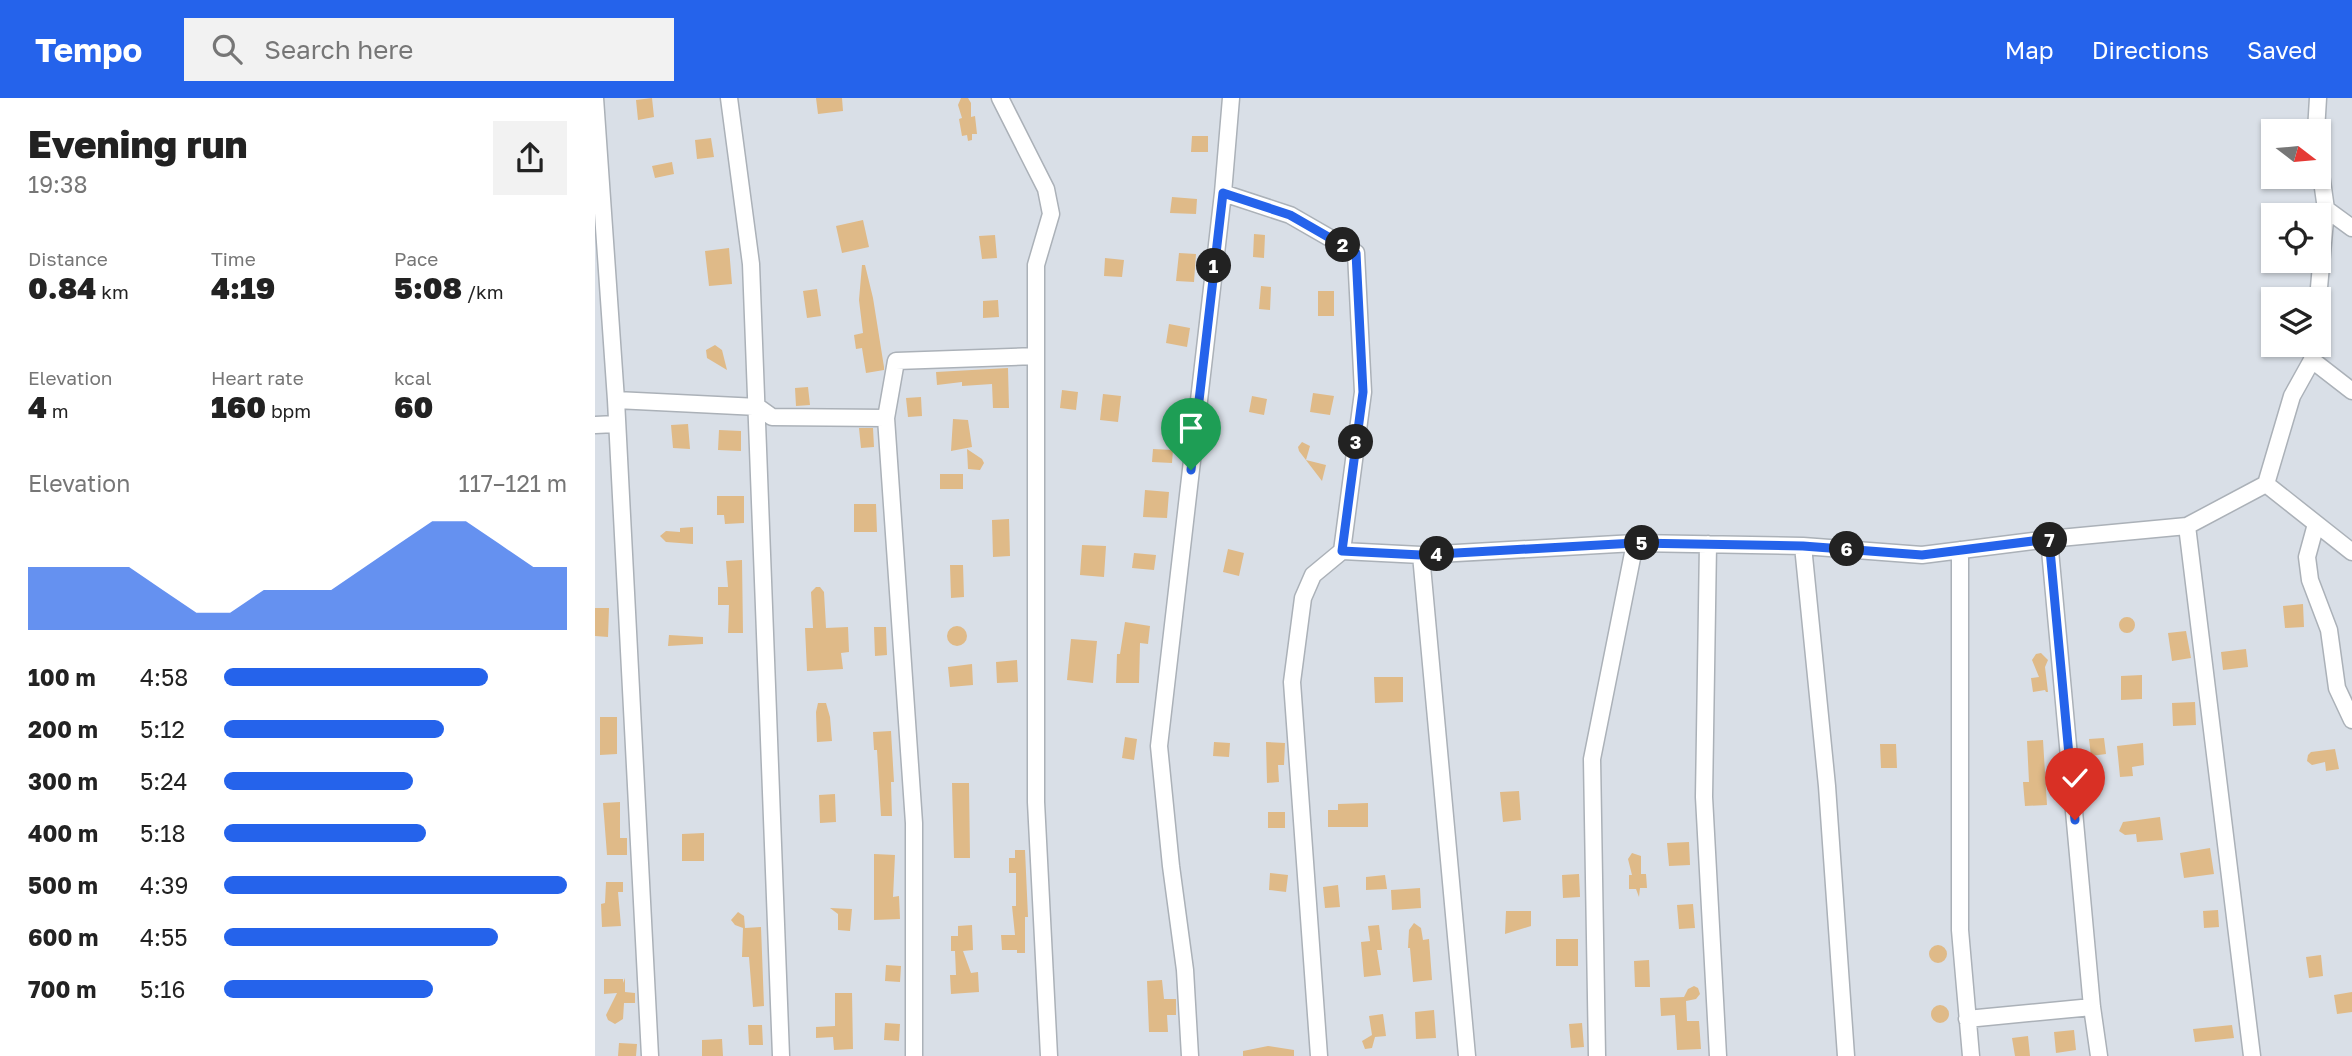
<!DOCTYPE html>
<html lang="en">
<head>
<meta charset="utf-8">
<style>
	:root { --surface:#fff; --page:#f2f2f2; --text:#222; --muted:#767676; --accent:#2563eb }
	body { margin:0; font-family:"Golos Text",sans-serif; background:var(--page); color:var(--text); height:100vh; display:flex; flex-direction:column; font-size:26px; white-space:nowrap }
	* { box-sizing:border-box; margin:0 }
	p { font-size:23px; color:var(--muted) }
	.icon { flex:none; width:38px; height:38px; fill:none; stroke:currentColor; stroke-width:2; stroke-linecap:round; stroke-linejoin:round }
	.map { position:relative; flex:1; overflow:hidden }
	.panel { display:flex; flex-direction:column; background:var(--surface); width:595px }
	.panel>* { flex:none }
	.needle { width:46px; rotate:106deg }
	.buttons { position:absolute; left:1666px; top:21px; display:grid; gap:14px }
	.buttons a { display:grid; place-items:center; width:70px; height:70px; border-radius:0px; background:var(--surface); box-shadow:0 2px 5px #0004; font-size:35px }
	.pin { position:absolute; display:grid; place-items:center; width:60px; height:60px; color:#fff; margin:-72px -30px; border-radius:50% 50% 50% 0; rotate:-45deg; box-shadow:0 0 7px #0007 }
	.pin .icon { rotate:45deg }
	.km { position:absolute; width:35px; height:35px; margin:-18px; border-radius:50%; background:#222; color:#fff; font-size:19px; line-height:35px; text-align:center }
	.round { display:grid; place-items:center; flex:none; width:74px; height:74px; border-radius:0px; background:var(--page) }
	.overview { display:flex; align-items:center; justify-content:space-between; height:119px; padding:0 28px }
	h1 { font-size:38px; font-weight:800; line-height:52px }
	.metrics { display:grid; grid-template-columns:repeat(3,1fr); gap:10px; height:119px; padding:7px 28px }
	.metrics div { display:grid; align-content:center }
	.metrics b { font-size:30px; font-weight:800 }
	.metrics small { font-size:19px; font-weight:400 }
	.metrics p { font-size:19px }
	.chart { height:196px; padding:14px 28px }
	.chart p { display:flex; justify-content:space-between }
	.chart svg { width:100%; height:126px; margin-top:7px; fill:var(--accent); opacity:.7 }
	ul { padding:0 28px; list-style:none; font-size:23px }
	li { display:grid; grid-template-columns:112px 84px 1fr; align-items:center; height:52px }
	li i { height:18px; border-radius:9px; background:var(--accent) }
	header { display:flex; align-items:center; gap:42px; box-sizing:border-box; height:98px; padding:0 35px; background:var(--accent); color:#fff }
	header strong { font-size:33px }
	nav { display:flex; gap:38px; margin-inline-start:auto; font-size:24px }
	.search { width:490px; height:63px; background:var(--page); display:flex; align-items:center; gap:18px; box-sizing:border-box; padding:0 24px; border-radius:0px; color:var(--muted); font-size:26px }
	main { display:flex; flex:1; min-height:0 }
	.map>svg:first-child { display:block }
	.building { fill:#dfba88 }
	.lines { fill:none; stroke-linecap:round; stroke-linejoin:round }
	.minor-casing { stroke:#abb1b8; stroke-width:19 }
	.minor { stroke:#fff; stroke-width:16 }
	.route-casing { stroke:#fff; stroke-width:14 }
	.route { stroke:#2563eb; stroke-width:9 }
</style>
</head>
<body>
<header>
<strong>Tempo</strong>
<div class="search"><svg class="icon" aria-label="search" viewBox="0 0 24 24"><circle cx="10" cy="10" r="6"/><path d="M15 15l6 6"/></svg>Search here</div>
<nav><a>Map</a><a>Directions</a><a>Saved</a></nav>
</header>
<main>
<section class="panel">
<div class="overview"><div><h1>Evening run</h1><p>19:38</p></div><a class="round"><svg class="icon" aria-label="share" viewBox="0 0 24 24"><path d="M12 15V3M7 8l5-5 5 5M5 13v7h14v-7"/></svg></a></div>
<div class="metrics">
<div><p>Distance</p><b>0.84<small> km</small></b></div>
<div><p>Time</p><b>4:19</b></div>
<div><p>Pace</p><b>5:08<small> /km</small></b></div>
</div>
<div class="metrics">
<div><p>Elevation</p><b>4<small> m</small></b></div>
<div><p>Heart rate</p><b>160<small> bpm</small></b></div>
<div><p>kcal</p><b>60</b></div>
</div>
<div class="chart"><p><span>Elevation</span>117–121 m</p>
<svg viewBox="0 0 160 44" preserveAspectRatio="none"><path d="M0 44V22L10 22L20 22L30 22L40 30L50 38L60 38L70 30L80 30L90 30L100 22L110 14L120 6L130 6L140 14L150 22L160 22V44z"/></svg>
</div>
<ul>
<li><b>100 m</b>4:58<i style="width:77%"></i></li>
<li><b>200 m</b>5:12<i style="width:64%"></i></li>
<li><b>300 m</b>5:24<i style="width:55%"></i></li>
<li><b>400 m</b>5:18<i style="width:59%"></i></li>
<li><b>500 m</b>4:39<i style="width:100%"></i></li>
<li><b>600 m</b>4:55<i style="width:80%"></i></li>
<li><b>700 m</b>5:16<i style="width:61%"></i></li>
</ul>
</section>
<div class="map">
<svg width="1757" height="958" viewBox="0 0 1757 958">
	<rect width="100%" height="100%" fill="#d9dfe7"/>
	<path class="building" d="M57 0 59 19 43 22 41 2Z
		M221 0H247L248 13 223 16Z
		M366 0H373L376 5V19L380 18 382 36H377V42L373 43 372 37 367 38 364 21 367 20 363 7Z
		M597 38H613V54H596Z
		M116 40 119 59 102 61 100 42Z
		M77 64 79 76 60 80 57 68Z
		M577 99 602 101 601 116 575 115Z
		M268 122 274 149 247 155 241 128Z
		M659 136 670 137 669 160 658 159Z
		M400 137 402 160 387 161 384 138Z
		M134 150 137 186 114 188 110 153Z
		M584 155 601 156 599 184 581 183Z
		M510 160 529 162 527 179 509 178Z
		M267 167H270L278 200 289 269V272L271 275 267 250 261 251 259 237 268 235 264 202Z
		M666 188 676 189 675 212 664 211Z
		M222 191 226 218 212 220 208 193Z
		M723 193H739V218H723Z
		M403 202 404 219 388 220V203Z
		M574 226 595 230 592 249 571 245Z
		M120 247 127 252 132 272 112 260 111 252Z
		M413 270 414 310H398L397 286 367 288V284L342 287 341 274Z
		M213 289 215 307 201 308 200 290Z
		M467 292 483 294 481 312 465 310Z
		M718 295 739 298 735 317 715 314Z
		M508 296 526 298 523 324 505 322Z
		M657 298 672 301 669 317 654 314Z
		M326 299 327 318 313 319 311 300Z
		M358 321 373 322 377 349 356 353Z
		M93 326 95 351 78 350 76 327Z
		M264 330H278L279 349 266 350Z
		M124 332 146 333V353L123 352Z
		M707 344 715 348 711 362 731 367 727 383 704 353 703 349Z
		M372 351 387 361 389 365 385 372 373 371Z
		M558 351 578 352 577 365 557 364Z
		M345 376H368V391H345Z
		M550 392 574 394 572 420 548 419Z
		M122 398H149V425L130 426 129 417H122Z
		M259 406H281L282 434H259Z
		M414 421 415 458 398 459 397 422Z
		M98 429V446L71 444 65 438 71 433 85 434V430Z
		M487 447 511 448 509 479 485 477Z
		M633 451 649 455 644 478 628 474Z
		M539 455 561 457 559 472 537 470Z
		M147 462 148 535H133L134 507H123V489H133L131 463Z
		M355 467H368L369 499 356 500Z
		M221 489H225L229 494 231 530 253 529 254 554 246 555 248 571 212 573 210 530H218L216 494Z
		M1708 506 1709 529 1690 530 1688 508Z
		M0 510H14L13 539 0 538Z
		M1524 527a8 8 0 1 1 16 0a8 8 0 1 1-16 0Z
		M530 524 555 528 553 546 545 545 544 585H521L522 556H525Z
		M352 538a10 10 0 1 1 20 0a10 10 0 1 1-20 0Z
		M279 529H291L292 557 280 558Z
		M1591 533 1596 560 1577 563 1573 535Z
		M74 537 108 539V546L73 548Z
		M476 541 502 543 498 585 472 582Z
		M1651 551 1653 569 1628 572 1626 554Z
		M1446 555 1453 562 1450 569 1453 594H1451L1450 592 1438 594 1436 580 1444 579 1437 562 1441 556Z
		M422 562 423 584 402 585 401 564Z
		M377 566 378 587 355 589 353 569Z
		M1547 577V601L1526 602V578Z
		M779 579H808V604L780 605Z
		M1600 604 1601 627 1578 628 1577 605Z
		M223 605H231L235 619 237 643 222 644 221 614Z
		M5 619H22V656L5 657Z
		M296 633 299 684H296L297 718H286L282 652H279L278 634Z
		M530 639 542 641 539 662 527 660Z
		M1509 640 1511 656 1496 658 1494 641Z
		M1448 642 1452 707 1430 708 1428 684H1434L1432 643Z
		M619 644 635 645 634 659 618 658Z
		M671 644 690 645 689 667H683L684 684 672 685Z
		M1548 645 1549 667 1537 669 1538 678 1525 679 1522 648Z
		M1285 646H1301L1302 670H1286Z
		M1740 651 1744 671 1731 673 1730 664 1717 667 1712 663 1713 657 1716 654Z
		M357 685H374L375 760H359Z
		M924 693 926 722 908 724 905 694Z
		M240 696 241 724 225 725 224 697Z
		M25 704V740H32V757H12L8 705Z
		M773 705V729H733V712H743V706Z
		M673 714H690V730H673Z
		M1565 719 1568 742 1542 744 1541 736 1530 737 1524 733 1528 724Z
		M109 735V763H87V736Z
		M1094 744 1095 767 1074 768 1072 745Z
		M1615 750 1619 776 1589 780 1585 755Z
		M420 752H430L433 819H430V855H422V852H407L406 837H420L417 808H421V775H414V760H420Z
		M1037 755 1046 758V776H1051L1052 790H1045L1044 799 1041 791H1034V777H1037L1033 761Z
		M279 756 300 757 298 799 304 798 305 821 279 822Z
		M675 775 693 777 691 794 674 792Z
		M984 776 985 799 968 800 967 777Z
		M790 777 792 791 771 792V779Z
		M11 784H28V794H23L26 828 7 829 6 806 10 805Z
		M743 787 745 809 730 810 728 789Z
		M825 790 826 810 797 812 796 792Z
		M1098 806 1100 830 1084 831 1082 807Z
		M235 810 257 811 255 833 243 832V816Z
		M1623 812 1624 829 1609 830 1608 813Z
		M911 813H936V828L910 836Z
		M143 814 149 818 150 830 166 829 169 908 158 909 154 859H147L148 830 140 827 136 822Z
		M819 825 826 830 828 842 834 841 837 882 818 884 815 850H813L814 832Z
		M377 827 378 852 368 853 376 875 383 874 384 894 356 896 355 877H361L360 853H356V838H363V828Z
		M784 827 787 852H782L786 877 769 879 766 844 775 843 773 828Z
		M961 841H983V868H961Z
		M1334 856a9 9 0 1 1 18 0a9 9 0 1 1-18 0Z
		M1726 857 1728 878 1714 880 1711 859Z
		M1054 862 1055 889H1040L1039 863Z
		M291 867 306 868 305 884 290 883Z
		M30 880V894L40 895V905H29L28 921 20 926 13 922 11 917 22 895 9 896V881H28V885Z
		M567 882 569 901H581V917H572L573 934H554L552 883Z
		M1099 888 1103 890 1105 896 1101 901 1091 903 1092 923H1104L1106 951 1082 952 1080 917 1066 918 1065 900 1089 899 1093 891Z
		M1757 894V914L1742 916 1739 897Z
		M240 895H257L258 951 239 952 238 939 221 940V929L240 928Z
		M1336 916a9 9 0 1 1 18 0a9 9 0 1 1-18 0Z
		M839 912 841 940 821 941 820 914Z
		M788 916 791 938 780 939 777 950 770 951 767 943 777 937 774 918Z
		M290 925 305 926 304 943 289 942Z
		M987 925 989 949 976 950 974 926Z
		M153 927H167L168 947H154Z
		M1637 927 1639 940 1600 944 1598 931Z
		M1479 932 1481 952 1461 955 1459 934Z
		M1433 938 1435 958H1420L1417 940Z
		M127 941 128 958H107V942Z
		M24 945 42 946 41 958H23Z
		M673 948 699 952V958H648V953Z"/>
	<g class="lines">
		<g class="minor-casing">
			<path id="minor" d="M0 0 21 302 55 958
				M134 0 156 166 186 958
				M405 0 451 91 456 116 441 167V704L454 958
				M636 0 628 95 695 117 761 155 768 294 747 453 826 457 1040 445 1208 448 1327 457 1454 441 1592 428 1671 386 1697 298 1717 262 1718 247
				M1721 33 1723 0
				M1731 111 1757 130
				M1723 201 1731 111 1724 62
				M1717 262 1757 293
				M21 302 163 309 177 319 291 320
				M0 327 21 326
				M1671 386 1757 454
				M1721 426 1712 459 1715 482 1734 532 1742 590 1757 622
				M1592 428 1657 958
				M1454 441 1497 909 1504 958
				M1113 446 1109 699 1123 958
				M1208 448 1232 688 1251 958
				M1365 452V832L1376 958
				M826 457 872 958
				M1372 921 1497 909
				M319 958V725L291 320 301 263 441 258
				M595 958 590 872 576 768 564 648 628 95
				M724 958 697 584 708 500 718 477 747 453
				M1002 958 997 661 1040 445"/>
		</g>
		<use href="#minor" class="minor"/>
	</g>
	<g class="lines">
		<g class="route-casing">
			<path id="route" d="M596 372 628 95 695 117 761 155 768 294 747 453 826 457 1040 445 1208 448 1327 457 1454 441 1480 722"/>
		</g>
		<use href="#route" class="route"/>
	</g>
</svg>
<div class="buttons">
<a><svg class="needle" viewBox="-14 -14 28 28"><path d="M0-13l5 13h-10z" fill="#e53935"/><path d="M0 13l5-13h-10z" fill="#767676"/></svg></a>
<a><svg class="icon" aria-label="locate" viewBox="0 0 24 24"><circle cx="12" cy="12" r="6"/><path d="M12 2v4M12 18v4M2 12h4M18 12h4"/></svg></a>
<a><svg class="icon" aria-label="layers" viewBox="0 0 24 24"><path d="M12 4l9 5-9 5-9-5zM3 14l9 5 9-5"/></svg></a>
</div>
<div class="pin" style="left:596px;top:372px;background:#1e9e55"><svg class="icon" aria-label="arrive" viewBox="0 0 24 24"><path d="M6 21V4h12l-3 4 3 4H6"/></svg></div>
<div class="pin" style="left:1480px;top:722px;background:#d93025"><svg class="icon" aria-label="check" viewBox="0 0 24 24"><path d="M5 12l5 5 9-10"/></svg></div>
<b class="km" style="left:619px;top:168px">1</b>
<b class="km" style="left:748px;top:147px">2</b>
<b class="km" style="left:761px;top:344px">3</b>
<b class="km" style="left:842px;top:456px">4</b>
<b class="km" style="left:1047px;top:445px">5</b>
<b class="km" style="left:1252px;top:451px">6</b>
<b class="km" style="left:1455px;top:442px">7</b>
</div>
</main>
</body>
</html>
